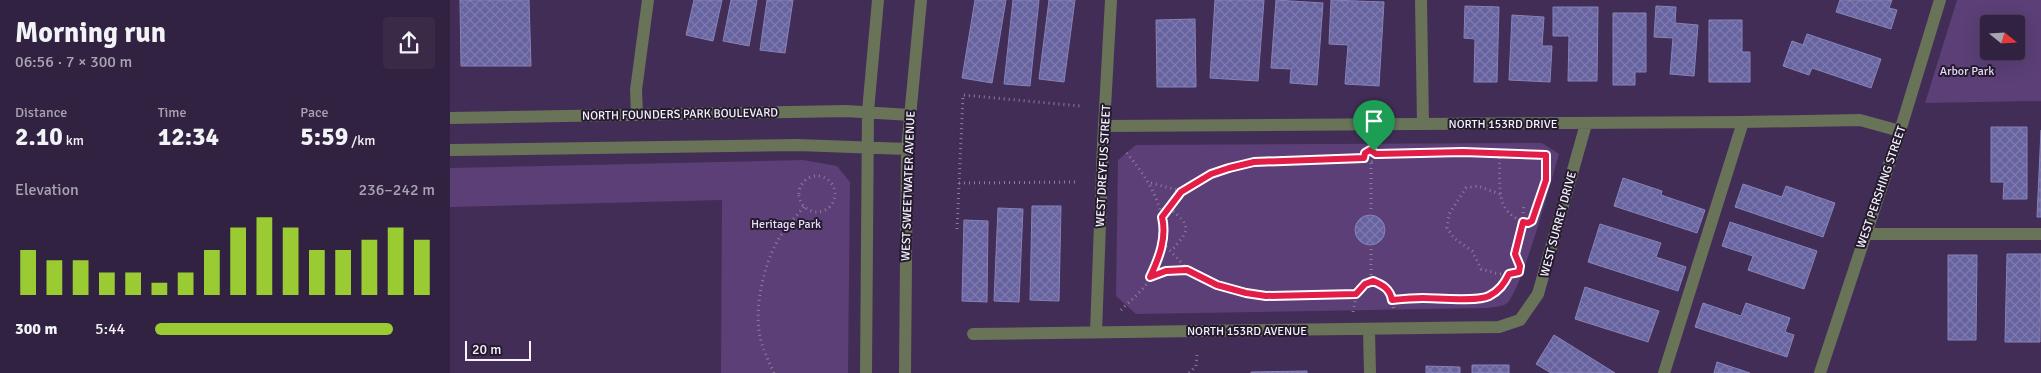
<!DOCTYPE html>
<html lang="en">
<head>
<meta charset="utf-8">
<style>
	:root { --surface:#322241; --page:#3a2a48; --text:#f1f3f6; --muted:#a8a4b1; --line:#4d3f5a; --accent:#9bcb33 }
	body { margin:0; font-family:Signika,sans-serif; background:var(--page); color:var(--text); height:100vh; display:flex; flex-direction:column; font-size:19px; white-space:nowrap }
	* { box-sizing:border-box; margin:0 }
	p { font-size:16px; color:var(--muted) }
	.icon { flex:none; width:28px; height:28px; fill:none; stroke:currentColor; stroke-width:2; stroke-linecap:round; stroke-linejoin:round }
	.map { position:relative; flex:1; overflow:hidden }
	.sheet { display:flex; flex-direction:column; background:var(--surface); width:450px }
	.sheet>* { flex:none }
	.needle { width:32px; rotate:108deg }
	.tools { position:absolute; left:1530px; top:15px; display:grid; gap:10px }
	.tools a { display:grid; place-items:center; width:45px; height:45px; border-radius:5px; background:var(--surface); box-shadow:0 5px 20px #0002,0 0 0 1px var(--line); font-size:25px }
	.scale { position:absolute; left:15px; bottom:12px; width:66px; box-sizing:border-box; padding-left:5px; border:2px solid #f7f2fd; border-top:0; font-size:14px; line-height:18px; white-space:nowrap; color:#f7f2fd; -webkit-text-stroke:4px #241b2e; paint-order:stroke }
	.pin { position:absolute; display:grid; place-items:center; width:42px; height:42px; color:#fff; margin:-51px -21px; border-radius:50% 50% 50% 0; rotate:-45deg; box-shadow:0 0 5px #0007 }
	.pin .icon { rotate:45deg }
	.round { display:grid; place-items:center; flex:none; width:52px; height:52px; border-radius:5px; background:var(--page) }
	.head { display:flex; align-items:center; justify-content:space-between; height:85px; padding:0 15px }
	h1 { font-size:28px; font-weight:700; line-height:38px }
	.stats { display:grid; grid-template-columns:repeat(3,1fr); gap:8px; height:85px; padding:5px 15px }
	.stats div { display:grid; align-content:center }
	.stats b { font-size:25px; font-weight:700 }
	.stats small { font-size:14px; font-weight:400 }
	.stats p { font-size:14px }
	.chart { height:140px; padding:10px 15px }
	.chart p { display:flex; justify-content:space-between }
	.chart svg { width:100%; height:90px; margin-top:5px; stroke:var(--accent); stroke-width:6 }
	ul { padding:0 15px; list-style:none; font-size:16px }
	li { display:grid; grid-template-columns:80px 60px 1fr; align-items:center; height:38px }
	li i { height:12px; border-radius:6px; background:var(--accent) }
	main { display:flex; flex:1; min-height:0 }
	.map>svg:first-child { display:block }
	.green { fill:#5b3f76; fill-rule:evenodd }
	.building { fill:url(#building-cross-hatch); stroke:#8683b6 }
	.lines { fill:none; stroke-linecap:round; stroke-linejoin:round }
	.path { stroke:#8c7e9b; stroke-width:3; stroke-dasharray:1 4; stroke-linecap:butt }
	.minor { stroke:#687358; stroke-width:12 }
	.route-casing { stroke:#fff; stroke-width:10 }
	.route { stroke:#e11d48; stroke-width:6 }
	.labels { text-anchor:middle; stroke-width:4; stroke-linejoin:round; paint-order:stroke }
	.park-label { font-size:12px; fill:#e9d9fc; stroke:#241b2e }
	.street-label { font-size:12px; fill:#f7f2fd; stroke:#241b2e }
</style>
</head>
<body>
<main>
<section class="sheet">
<div class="head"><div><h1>Morning run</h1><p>06:56 · 7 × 300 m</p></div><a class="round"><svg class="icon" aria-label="share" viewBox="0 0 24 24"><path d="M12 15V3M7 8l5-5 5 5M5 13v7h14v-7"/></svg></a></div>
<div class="stats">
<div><p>Distance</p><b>2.10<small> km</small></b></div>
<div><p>Time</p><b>12:34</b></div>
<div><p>Pace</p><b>5:59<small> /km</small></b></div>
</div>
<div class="chart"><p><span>Elevation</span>236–242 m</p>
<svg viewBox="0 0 160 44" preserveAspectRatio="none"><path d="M5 44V22M15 44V27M25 44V27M35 44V33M45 44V33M55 44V38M65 44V33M75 44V22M85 44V11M95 44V6M105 44V11M115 44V22M125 44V22M135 44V17M145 44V11M155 44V17"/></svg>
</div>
<ul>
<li><b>300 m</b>5:44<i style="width:85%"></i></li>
</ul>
</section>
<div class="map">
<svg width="1591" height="373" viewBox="0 0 1591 373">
	<defs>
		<pattern id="building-cross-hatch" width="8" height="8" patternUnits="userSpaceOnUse" patternTransform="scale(1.25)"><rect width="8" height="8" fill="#6763a0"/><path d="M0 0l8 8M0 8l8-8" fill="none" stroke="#7e7aae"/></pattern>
	</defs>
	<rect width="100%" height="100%" fill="#422d57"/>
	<path class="green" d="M1507 0H1591V101L1475 103ZM1539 24H1566V51H1539Z
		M1092 143 1109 154C1102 178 1071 294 1056 304 1051 307 1042 307 1037 308L686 314 666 296 668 160 686 145Z
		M353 160 387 166 400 182 398 373H271L272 200 0 207V168Z"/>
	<path class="building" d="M10 0H79L81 66H11Z
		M244 0H272L263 41 236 35Z
		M281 0H307L299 46 273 41Z
		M317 0H343L335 53 310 50Z
		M525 0H556L542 83 512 78Z
		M563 0H589L580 86 554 84Z
		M599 0H625L614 82 589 79Z
		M765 0H814L808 81 760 78Z
		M826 0 873 3 867 85 840 83 841 69 821 68Z
		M881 0 934 2 929 86 895 84 898 45 879 44Z
		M1390 0H1442L1439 8 1447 10 1441 29 1386 12Z
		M1015 6 1049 7 1047 82H1024L1025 39 1014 38Z
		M1206 6 1226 7 1225 23 1248 25 1244 76 1220 74 1223 38 1204 37Z
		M1103 7H1148L1147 81H1118L1119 36H1103Z
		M1163 13H1196V72H1185V85H1163Z
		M1062 15 1094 17 1092 46H1102L1100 82 1059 80Z
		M745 19 746 87H707L706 20Z
		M1259 20H1292V52H1300V82H1259Z
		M1357 34 1431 59 1421 88 1362 68 1359 75 1333 66 1342 41 1353 45Z
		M1541 127H1577V199H1553L1554 182H1541Z
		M1591 130V217H1587Z
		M1173 178 1212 191 1211 195 1255 210 1247 233 1164 206Z
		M1293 184 1332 197 1336 186 1385 203 1373 237 1285 207Z
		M582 206H611L609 301 580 300Z
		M548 208 573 209 569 302 544 301Z
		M905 230a15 15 0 1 1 30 0a15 15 0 1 1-30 0Z
		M514 220 538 221 537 302 512 301Z
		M1280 222 1367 251 1354 289 1298 270 1303 256 1272 246Z
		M1150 224 1211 243 1206 257 1236 267 1228 291 1138 262Z
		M1557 254H1591L1590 342H1555Z
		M1498 255H1527L1526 340H1498Z
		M1135 287 1209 311 1198 342 1125 319Z
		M1253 303 1291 316 1296 303 1340 318 1335 332 1344 335 1337 357 1245 327Z
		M1104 335 1165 373H1101L1086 364Z
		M1267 362 1300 373H1264Z
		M1022 365H1059V373H1022Z
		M976 366 1010 367V373H976Z
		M857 371V373H801V372Z"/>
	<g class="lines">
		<path class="path" d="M914 156a6 6 0 1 1 12 0a6 6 0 1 1-12 0Z
			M926 155 1013 152 1095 155 1096 180 1082 221 1078 223C1041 213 1052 183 1049 153
			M349 194a18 18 0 1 1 36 0a18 18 0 1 1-36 0Z
			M509 183 628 182
			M701 183 731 191 712 217
			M731 192 761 174 804 162 914 158
			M1050 194 1028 186 1016 188 999 214 997 228 1004 238 1022 251 1031 269 1049 274 1069 272 1070 267 1065 254 1071 235 1074 205
			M719 208C743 226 739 231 721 251
			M921 209V163
			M507 229 513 95 630 106
			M921 249V281
			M737 270C756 279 773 289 794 293 831 301 869 293 906 294
			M700 277 716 271 738 270 713 243
			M942 300 1037 298 1052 286 1059 274
			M671 310C680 301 691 292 698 282 729 232 709 191 675 151
			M903 312C906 297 907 286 923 281 941 288 941 294 944 311
			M324 373C319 362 314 352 311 341 303 311 313 266 328 240 335 228 345 217 354 207
			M739 373 746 366 747 355"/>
		<path class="minor" d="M971 0 973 124
			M187 115 186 90 198 0
			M0 118 396 111 460 115
			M654 126 1293 122 1410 120 1450 131
			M0 150 347 145 457 149
			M1415 234H1591
			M919 330 920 373
			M646 332 653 144 661 0
			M523 334 1049 327 1070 320 1088 294 1136 124
			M416 373 418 111 428 0
			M455 373 457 149 471 0
			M1214 373 1293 122
			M1370 373 1450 131 1490 0"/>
	</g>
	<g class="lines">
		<g class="route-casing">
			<path id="route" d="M920 150 926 154 1013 152 1096 155V180L1082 221 1078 223 1073 222 1065 254 1070 266 1069 272 1059 274C1054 284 1049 291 1039 296 1027 302 987 298 973 298 963 298 952 299 942 300 940 289 933 285 923 281L915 284 906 294 816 296 796 293 767 285 737 270 716 271 700 277C709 258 717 238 712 217L731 192 761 174 779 168 804 162 914 158 915 153Z"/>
		</g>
		<use href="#route" class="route"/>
	</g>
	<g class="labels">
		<g class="park-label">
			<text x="1517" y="75">Arbor Park</text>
			<text x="336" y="228">Heritage Park</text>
		</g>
		<g class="street-label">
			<text transform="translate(230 114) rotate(-1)" y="4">NORTH FOUNDERS PARK BOULEVARD</text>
			<text x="1053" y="128">NORTH 153RD DRIVE</text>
			<text transform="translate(653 166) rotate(-87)" y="4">WEST DREYFUS STREET</text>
			<text transform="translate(458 186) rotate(-88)" y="4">WEST SWEETWATER AVENUE</text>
			<text transform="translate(1431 187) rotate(-71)" y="4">WEST PERSHING STREET</text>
			<text transform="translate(1108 224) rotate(-75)" y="4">WEST SURREY DRIVE</text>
			<text x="797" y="335">NORTH 153RD AVENUE</text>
		</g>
	</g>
</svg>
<div class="tools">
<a><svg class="needle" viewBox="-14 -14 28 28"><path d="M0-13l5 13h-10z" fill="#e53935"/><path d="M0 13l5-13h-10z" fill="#a8a4b1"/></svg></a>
</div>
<div class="scale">20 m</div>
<div class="pin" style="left:924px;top:151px;background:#1e9e55"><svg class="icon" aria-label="arrive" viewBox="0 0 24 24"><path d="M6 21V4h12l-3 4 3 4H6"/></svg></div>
</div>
</main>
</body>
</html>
